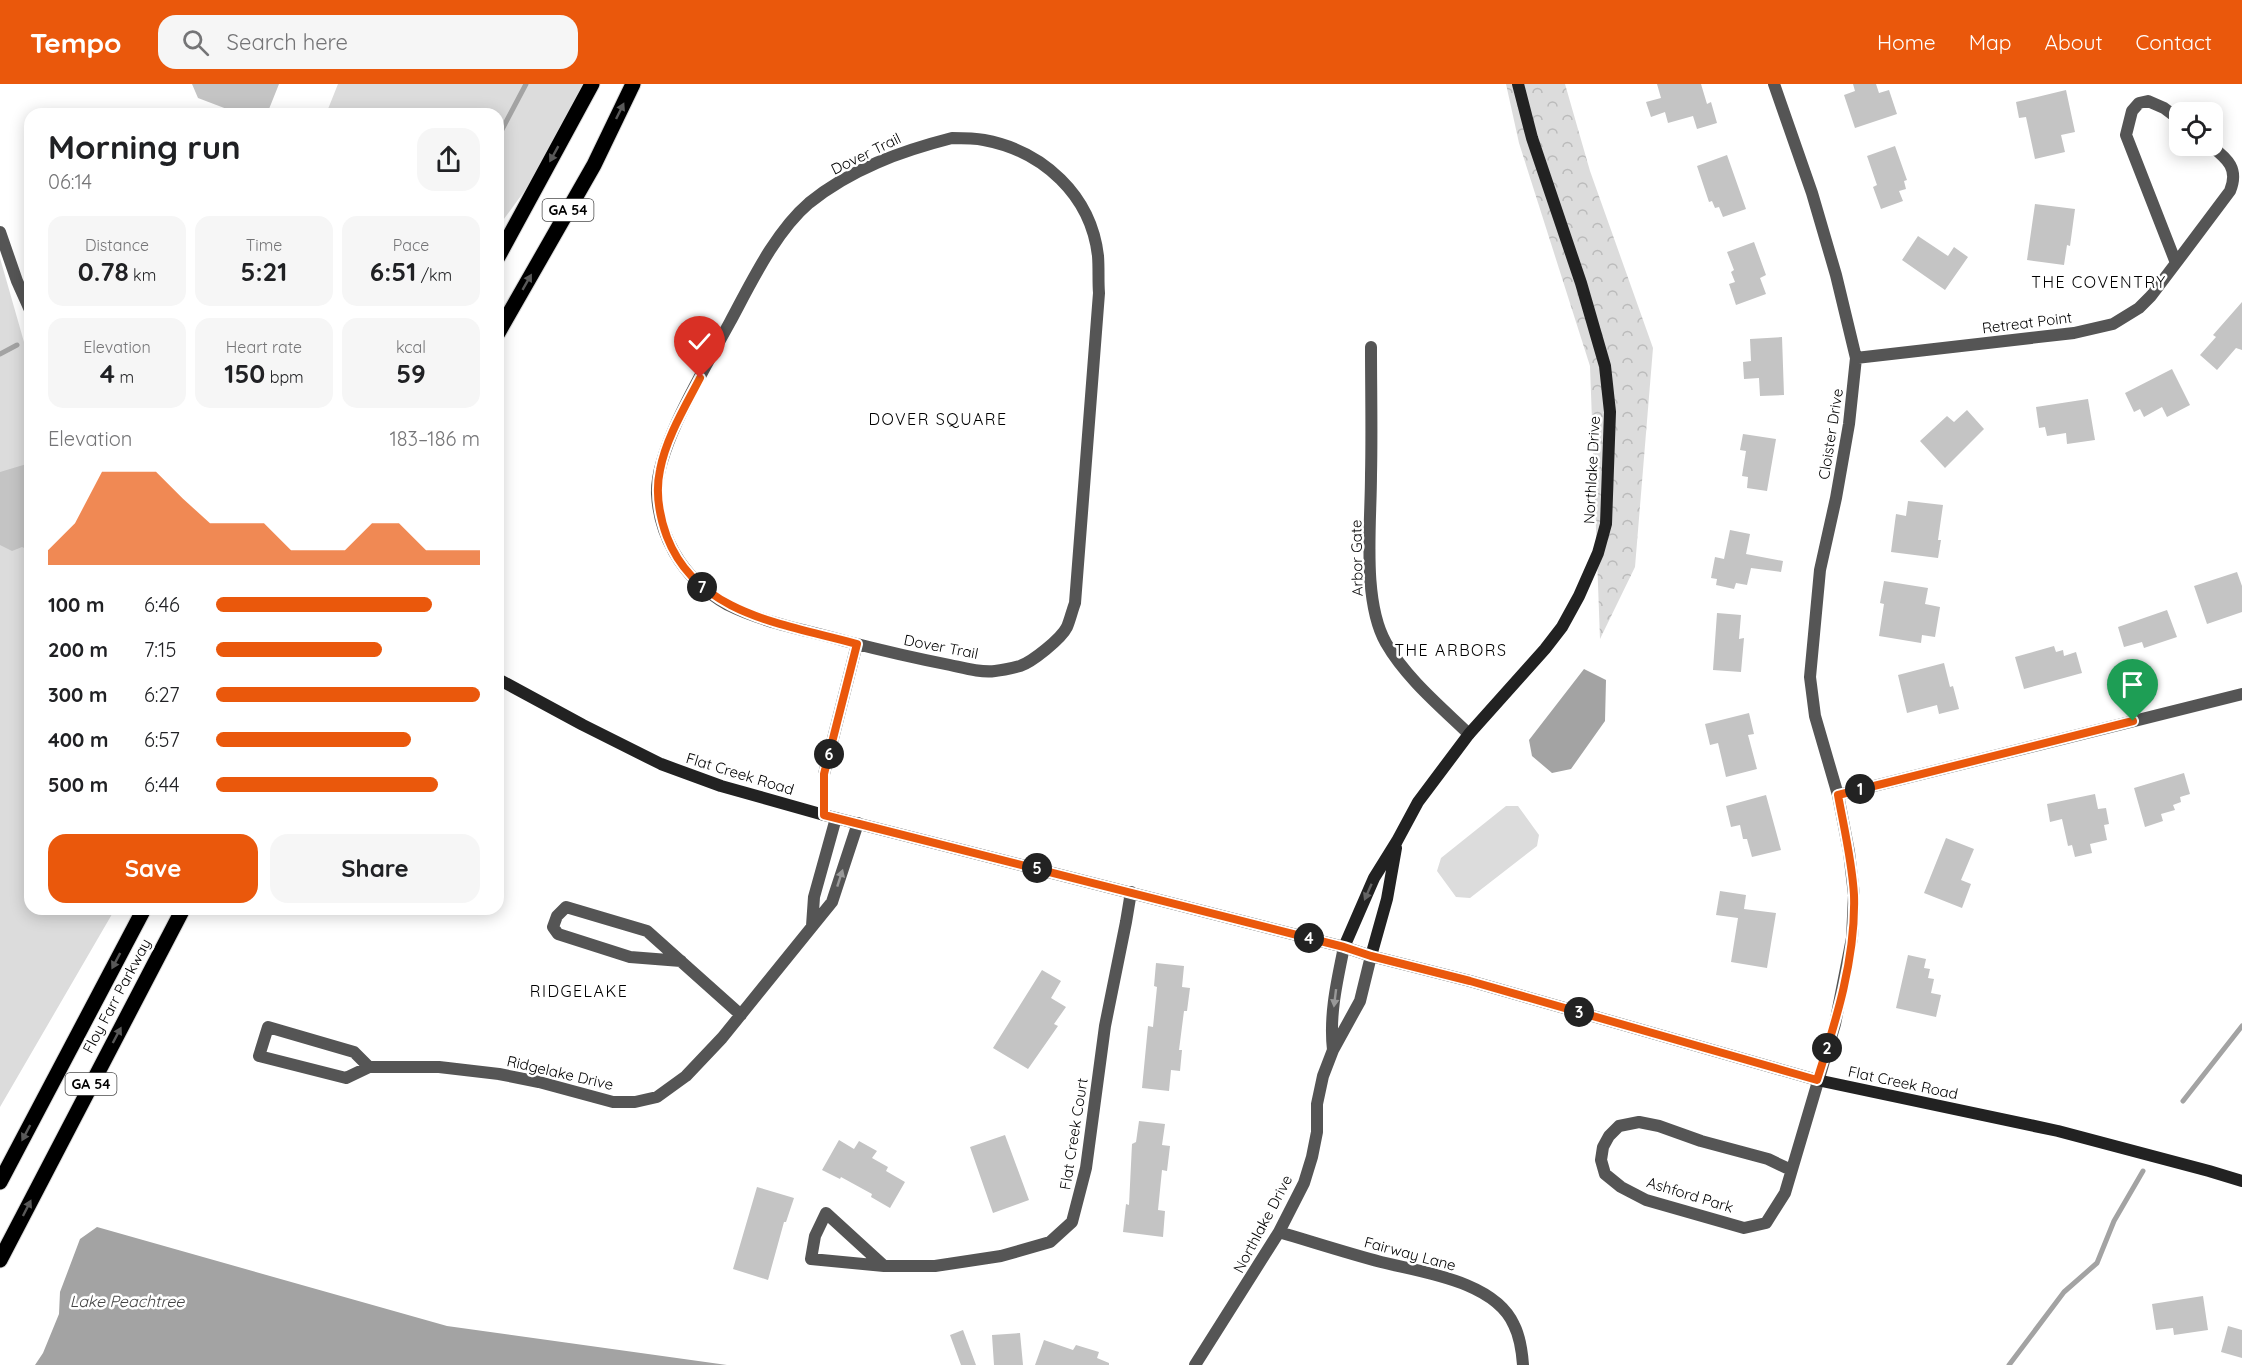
<!DOCTYPE html>
<html lang="en">
<head>
<meta charset="utf-8">
<style>
	:root { --surface:#fff; --page:#f6f6f6; --text:#202124; --muted:#757577; --accent:#ea580c }
	body { margin:0; font-family:Quicksand,sans-serif; background:var(--page); color:var(--text); height:100vh; display:flex; flex-direction:column; font-size:22px; white-space:nowrap }
	* { box-sizing:border-box; margin:0 }
	p { font-size:20px; color:var(--muted) }
	.icon { flex:none; width:33px; height:33px; fill:none; stroke:currentColor; stroke-width:2; stroke-linecap:round; stroke-linejoin:round }
	.map { position:relative; flex:1; overflow:hidden }
	.panel { position:absolute; left:24px; top:24px; width:480px; height:807px; display:flex; flex-direction:column; background:var(--surface); border-radius:18px; box-shadow:0 3px 15px #0003 }
	.panel>* { flex:none }
	.buttons { position:absolute; left:2169px; top:18px; display:grid; gap:12px }
	.buttons a { display:grid; place-items:center; width:54px; height:54px; border-radius:12px; background:var(--surface); box-shadow:0 3px 15px #0003; font-size:30px }
	.pin { position:absolute; display:grid; place-items:center; width:51px; height:51px; color:#fff; margin:-62px -26px; border-radius:50% 50% 50% 0; rotate:-45deg; box-shadow:0 0 6px #0007 }
	.pin .icon { rotate:45deg }
	.km { position:absolute; width:30px; height:30px; margin:-15px; border-radius:50%; background:#222; color:#fff; font-size:16px; line-height:30px; text-align:center }
	.round { display:grid; place-items:center; flex:none; width:63px; height:63px; border-radius:18px; background:var(--page) }
	.headline { display:flex; align-items:center; justify-content:space-between; height:102px; padding:0 24px }
	h1 { font-size:33px; font-weight:700; line-height:45px }
	.figures { display:grid; grid-template-columns:repeat(3,1fr); gap:9px; height:102px; padding:6px 24px }
	.figures div { display:grid; align-content:center; border-radius:15px; background:var(--page); text-align:center }
	.figures b { font-size:26px; font-weight:700 }
	.figures small { font-size:16px; font-weight:400 }
	.figures p { font-size:16px }
	.chart { height:168px; padding:12px 24px }
	.chart p { display:flex; justify-content:space-between }
	.chart svg { width:100%; height:108px; margin-top:6px; fill:var(--accent); opacity:.7 }
	.cta { display:flex; gap:12px; margin-top:auto; padding:12px 24px }
	.cta a { flex:1; height:69px; border-radius:18px; background:var(--accent); color:#fff; font-size:24px; font-weight:700; line-height:69px; text-align:center }
	.cta a+a { background:var(--page); color:var(--text) }
	ul { padding:0 24px; list-style:none; font-size:20px }
	li { display:grid; grid-template-columns:96px 72px 1fr; align-items:center; height:45px }
	li i { height:15px; border-radius:8px; background:var(--accent) }
	header { display:flex; align-items:center; gap:36px; box-sizing:border-box; height:84px; padding:0 30px; background:var(--accent); color:#fff }
	header strong { font-size:28px }
	nav { display:flex; gap:33px; margin-inline-start:auto; font-size:21px }
	.search { width:420px; height:54px; background:var(--page); display:flex; align-items:center; gap:15px; box-sizing:border-box; padding:0 21px; border-radius:18px; color:var(--muted); font-size:22px }
	.map>svg:first-child { display:block }
	.green { fill:#dcdcdc }
	.forest { fill:url(#forest-crowns) }
	.water { fill:#a3a3a3 }
	.lines { fill:none; stroke-linecap:round; stroke-linejoin:round }
	.stream { stroke:#a3a3a3; stroke-width:5 }
	.building { fill:#c4c4c4 }
	.primary-casing { stroke:#dbdbdb; stroke-width:17 }
	.street { stroke:#555; stroke-width:12 }
	.secondary { stroke:#222; stroke-width:12 }
	.primary { stroke:#000; stroke-width:15 }
	.oneway { fill:#595959 }
	.oneway2 { fill:#999 }
	.oneway3 { fill:#646464 }
	.route-casing { stroke:#fff; stroke-width:12 }
	.route { stroke:#ea580c; stroke-width:8 }
	.labels { text-anchor:middle; stroke-width:5; stroke-linejoin:round; paint-order:stroke }
	.shield { fill:#fff; stroke:#4c4c4c; stroke-width:1.5 }
	.shield-label { font-size:14px; font-weight:bold; fill:#000 }
	.street-label { font-size:15px; fill:#000; stroke:#fff }
	.neighbourhood-label { font-size:16px; letter-spacing:1.5px; fill:#000; stroke:#fff }
	.water-label { font-size:16px; font-style:italic; fill:#444; stroke:#fff }
</style>
</head>
<body>
<header>
<strong>Tempo</strong>
<div class="search"><svg class="icon" aria-label="search" viewBox="0 0 24 24"><circle cx="10" cy="10" r="6"/><path d="M15 15l6 6"/></svg>Search here</div>
<nav><a>Home</a><a>Map</a><a>About</a><a>Contact</a></nav>
</header>
<div class="map">
<svg width="2242" height="1281" viewBox="0 0 2242 1281">
	<defs>
		<pattern id="forest-crowns" width="20" height="18" patternUnits="userSpaceOnUse" patternTransform="scale(1.5)"><rect width="20" height="18" fill="#dcdcdc"/><path d="M2 6a3 3 0 1 1 6 0M12 15a3 3 0 1 1 6 0" fill="none" stroke="#bbb"/></pattern>
	</defs>
	<rect width="100%" height="100%" fill="#fff"/>
	<path class="green" d="M338 0H591L562 56 498 143V30H326Z
		M0 174 30 279V825H115L0 1023Z
		M1506 722H1518L1539 751 1537 762 1470 814 1456 813 1437 787 1441 774Z"/>
	<path class="forest" d="M1506 0H1565L1590 87 1653 264 1635 483 1600 555 1590 282 1519 59Z"/>
	<path class="water" d="M1584 585 1606 596 1605 637 1571 685 1552 689 1532 672 1529 656Z
		M97 1143 447 1242 727 1281H35L43 1269 59 1230 60 1208 80 1155Z"/>
	<g class="lines">
		<path class="stream" d="M498 53 526 0
			M0 270 17 261
			M2183 1017 2242 942
			M2009 1281 2064 1208 2097 1179 2114 1137 2143 1087"/>
	</g>
	<path class="building" d="M192 0H279L267 30H240L198 14Z
		M1657 0H1701L1707 20 1711 18 1717 39 1697 45 1693 32 1668 39 1665 28 1651 33 1646 18 1661 14Z
		M1853 0H1876L1879 9 1889 6 1897 30 1855 44 1844 11 1855 7Z
		M2066 6 2075 48 2061 51 2065 68 2035 75 2026 33 2019 34 2016 18Z
		M1895 62 1907 96 1904 97 1906 105 1899 107 1903 117 1881 125 1873 103 1877 101 1867 72Z
		M1727 71 1746 125 1723 133 1719 123 1715 124 1712 117 1709 118 1697 82Z
		M2035 120 2075 125 2070 162 2067 161 2064 181 2027 176Z
		M1918 152 1948 172 1954 163 1968 173 1945 206 1902 176Z
		M1754 158 1766 191 1760 194 1766 210 1736 221 1729 200 1735 198 1731 188 1734 186 1727 168Z
		M2242 218V266L2236 264 2217 286 2200 271 2216 253 2213 251Z
		M1782 253 1784 311 1760 312 1759 294 1744 295 1743 278 1751 277 1750 255Z
		M2172 285 2190 321 2167 333 2162 323 2144 333 2140 325 2134 328 2125 309Z
		M2088 315 2095 356 2067 360 2066 349 2047 352 2045 343 2039 344 2036 323Z
		M1967 326 1984 345 1945 384 1920 357 1947 332 1954 338Z
		M1743 350 1776 355 1767 407 1747 404 1748 393 1742 392 1746 367 1740 366Z
		M30 379V467L22 463 12 467 0 461V388Z
		M1908 417 1943 421 1938 456H1941L1938 474 1891 468 1896 430 1906 432Z
		M1730 446 1750 450 1746 470 1783 477 1781 488 1751 484 1747 501 1736 499 1734 505 1716 501 1717 495 1711 494 1715 473 1724 475Z
		M2237 488 2242 502V528L2207 540 2194 502Z
		M1884 497 1928 504 1925 520 1940 523 1935 553 1922 551 1921 559 1879 552 1884 520 1880 519Z
		M2167 526 2177 553 2144 564 2142 558 2124 563 2118 543Z
		M1717 529 1741 531 1739 555 1744 554 1741 588 1713 586Z
		M2054 562 2056 568 2063 566 2064 572 2076 568 2082 589 2024 605 2015 573Z
		M1944 579 1950 603 1953 602 1959 625 1939 630 1937 621 1907 629 1898 591Z
		M1749 629 1754 650 1748 651 1757 685 1726 693 1718 659 1710 661 1705 640Z
		M2184 689 2190 710 2180 713 2181 718 2173 721 2175 726 2161 730 2163 737 2145 743 2134 704Z
		M2095 710 2098 725 2106 724 2109 740 2104 741 2107 756 2090 760 2092 769 2075 773 2072 761 2068 762 2062 735 2050 738 2047 720Z
		M1766 711 1781 766 1752 773 1747 755H1743L1740 741 1731 743 1726 722Z
		M1946 754 1974 765 1961 796 1971 800 1962 824 1924 809Z
		M1720 807 1746 811 1744 825 1776 829 1767 884 1731 878 1738 834 1716 831Z
		M1908 871 1926 875 1924 884 1930 885 1928 894 1934 895 1931 909 1941 911 1936 933 1896 924Z
		M1156 879 1184 882 1182 903 1190 904 1187 927H1184L1179 966H1182L1180 987 1171 986 1169 1007 1142 1004 1148 942 1153 943 1157 903 1154 902Z
		M1042 886 1061 897 1051 914 1066 923 1054 940 1058 942 1028 985 993 964Z
		M1139 1037 1165 1040 1162 1061 1170 1062 1167 1087 1162 1086 1158 1126 1165 1127 1163 1153 1123 1148 1126 1120 1129 1121 1132 1060 1136 1058Z
		M1005 1051 1029 1116 993 1129 970 1063Z
		M839 1056 854 1065 859 1057 877 1067 872 1074 888 1083 886 1087 905 1098 890 1124 871 1113 872 1110 841 1093 840 1095 822 1086Z
		M757 1103 794 1114 786 1138H784L768 1196 733 1185Z
		M2203 1212 2208 1246 2174 1251 2173 1244 2156 1246 2152 1220Z
		M2228 1242 2242 1246V1274L2221 1268Z
		M963 1246 976 1281H961L950 1251Z
		M1020 1249 1023 1281H994L992 1251Z
		M1044 1256 1073 1266 1076 1261 1099 1268 1097 1274 1109 1279V1281H1035Z"/>
	<g class="lines">
		<g class="primary-casing">
			<path id="primary" d="M498 173 592 0
				M498 249 594 81 633 0
				M0 1098 144 825
				M0 1176 183 825"/>
		</g>
		<path class="street" d="M1774 0 1812 109 1836 191 1856 274 1849 340 1836 414 1820 486 1810 593 1815 632 1838 711 1849 768 1854 811 1852 854 1835 940 1785 1109 1766 1139 1744 1144 1646 1116 1621 1103 1605 1090 1601 1076 1603 1063 1609 1052 1619 1042 1639 1038 1659 1042 1701 1057 1768 1075 1791 1086
			M2180 36 2164 24 2148 17 2139 19 2132 27 2126 51 2176 179 2230 107C2239 85 2228 75 2211 62
			M952 54C962 54 974 54 984 56 1043 67 1091 111 1098 172 1099 185 1098 197 1099 209L1075 519C1072 527 1070 536 1067 543 1061 555 1032 578 1020 582 1012 584 1003 586 995 587 981 589 964 584 950 581 914 574 880 566 845 557 807 546 764 539 728 521 705 508 687 491 674 468 664 450 658 431 657 410 655 364 708 279 730 238 751 199 775 148 809 119 851 85 901 67 952 54Z
			M0 148 17 197 30 226
			M1371 263C1371 306 1372 349 1371 391 1371 440 1362 517 1386 559 1406 594 1441 623 1469 650
			M1856 274 2074 249 2113 240 2139 224 2151 212 2176 179
			M1838 711 2242 610
			M824 731V690L857 560
			M812 842 814 813 836 734
			M681 877 630 873 558 850 553 843 557 832 566 823 647 847 741 931
			M1333 966C1329 931 1337 897 1344 863
			M369 983 354 968 268 943 259 972 346 994 369 983H439L499 990 539 998 613 1018H635L657 1013 686 992 722 954 832 818 858 739
			M1279 1148C1313 1158 1347 1169 1381 1178 1421 1188 1495 1197 1514 1241 1520 1253 1522 1267 1523 1281
			M884 1182 826 1129 815 1152 811 1175 884 1182H935L1001 1172 1050 1158 1072 1138 1086 1084 1105 942 1126 838 1131 808
			M1195 1281 1279 1148 1304 1099 1312 1073 1317 1048V1020L1323 992 1333 966 1360 917 1371 872"/>
		<path class="secondary" d="M498 595 583 641 661 680 721 702 824 731 1344 863 1371 872 1470 897 1817 996 2058 1047 2209 1087 2242 1097
			M1344 863 1374 794 1397 757 1418 718 1469 650 1545 565 1562 543 1579 512 1598 469 1606 440 1610 328 1605 282 1581 199 1532 54 1518 0
			M1371 872 1387 815 1396 764"/>
		<use href="#primary" class="primary"/>
	</g>
	<defs><path id="oneway-solid" d="M-6-.8H1V-3.2L6.5 0L1 3.2V.8H-6Z" transform="scale(1.5)"/></defs>
	<g class="oneway">
		<use href="#oneway-solid" transform="translate(620 27) rotate(-64)"/>
		<use href="#oneway-solid" transform="translate(554 70) rotate(119)"/>
		<use href="#oneway-solid" transform="translate(527 198) rotate(-60)"/>
		<use href="#oneway-solid" transform="translate(116 877) rotate(118)"/>
		<use href="#oneway-solid" transform="translate(117 951) rotate(-62)"/>
		<use href="#oneway-solid" transform="translate(26 1049) rotate(118)"/>
		<use href="#oneway-solid" transform="translate(27 1124) rotate(-63)"/>
	</g>
	<g class="oneway2">
		<use href="#oneway-solid" transform="translate(840 794) rotate(-72)"/>
		<use href="#oneway-solid" transform="translate(1335 914) rotate(97)"/>
	</g>
	<use class="oneway3" href="#oneway-solid" transform="translate(1368 808) rotate(114)"/>
	<g class="lines">
		<g class="route-casing">
			<path id="route" d="M700 294C685 323 666 354 660 386 655 409 659 431 667 453 697 531 785 540 857 560L824 690V731L1344 863 1371 872 1470 897 1817 996C1836 937 1856 874 1854 811 1852 777 1844 744 1838 711L2133 637"/>
		</g>
		<use href="#route" class="route"/>
	</g>
	<g class="labels">
		<g class="shield">
			<rect x="542.5" y="115" width="51" height="22" rx="4.5"/>
			<rect x="65.5" y="989" width="51" height="22" rx="4.5"/>
		</g>
		<g class="shield-label">
			<text x="568" y="131">GA 54</text>
			<text x="91" y="1005">GA 54</text>
		</g>
		<g class="street-label">
			<text transform="translate(866 70) rotate(-26)" y="5">Dover Trail</text>
			<text transform="translate(2027 239) rotate(-7)" y="5">Retreat Point</text>
			<text transform="translate(1831 350) rotate(-81)" y="5">Cloister Drive</text>
			<text transform="translate(1592 386) rotate(-87)" y="5">Northlake Drive</text>
			<text transform="translate(1357 474) rotate(-91)" y="5">Arbor Gate</text>
			<text transform="translate(941 563) rotate(11)" y="5">Dover Trail</text>
			<text transform="translate(740 690) rotate(17)" y="5">Flat Creek Road</text>
			<text transform="translate(117 912) rotate(-62)" y="5">Floy Farr Parkway</text>
			<text transform="translate(560 989) rotate(13)" y="5">Ridgelake Drive</text>
			<text transform="translate(1903 999) rotate(12)" y="5">Flat Creek Road</text>
			<text transform="translate(1074 1050) rotate(-81)" y="5">Flat Creek Court</text>
			<text transform="translate(1690 1111) rotate(17)" y="5">Ashford Park</text>
			<text transform="translate(1263 1140) rotate(-62)" y="5">Northlake Drive</text>
			<text transform="translate(1410 1170) rotate(15)" y="5">Fairway Lane</text>
		</g>
		<g class="neighbourhood-label">
			<text x="2099" y="204">THE COVENTRY</text>
			<text x="938" y="341">DOVER SQUARE</text>
			<text x="1451" y="572">THE ARBORS</text>
			<text x="579" y="913">RIDGELAKE</text>
		</g>
		<g class="water-label">
			<text x="127" y="1223">Lake Peachtree</text>
		</g>
	</g>
</svg>
<div class="buttons">
<a><svg class="icon" aria-label="locate" viewBox="0 0 24 24"><circle cx="12" cy="12" r="6"/><path d="M12 2v4M12 18v4M2 12h4M18 12h4"/></svg></a>
</div>
<div class="pin" style="left:2133px;top:637px;background:#1e9e55"><svg class="icon" aria-label="arrive" viewBox="0 0 24 24"><path d="M6 21V4h12l-3 4 3 4H6"/></svg></div>
<div class="pin" style="left:700px;top:294px;background:#d93025"><svg class="icon" aria-label="check" viewBox="0 0 24 24"><path d="M5 12l5 5 9-10"/></svg></div>
<b class="km" style="left:1860px;top:705px">1</b>
<b class="km" style="left:1827px;top:964px">2</b>
<b class="km" style="left:1579px;top:928px">3</b>
<b class="km" style="left:1309px;top:854px">4</b>
<b class="km" style="left:1037px;top:784px">5</b>
<b class="km" style="left:829px;top:670px">6</b>
<b class="km" style="left:702px;top:503px">7</b>
<section class="panel">
<div class="headline"><div><h1>Morning run</h1><p>06:14</p></div><a class="round"><svg class="icon" aria-label="share" viewBox="0 0 24 24"><path d="M12 15V3M7 8l5-5 5 5M5 13v7h14v-7"/></svg></a></div>
<div class="figures">
<div><p>Distance</p><b>0.78<small> km</small></b></div>
<div><p>Time</p><b>5:21</b></div>
<div><p>Pace</p><b>6:51<small> /km</small></b></div>
</div>
<div class="figures">
<div><p>Elevation</p><b>4<small> m</small></b></div>
<div><p>Heart rate</p><b>150<small> bpm</small></b></div>
<div><p>kcal</p><b>59</b></div>
</div>
<div class="chart"><p><span>Elevation</span>183–186 m</p>
<svg viewBox="0 0 160 44" preserveAspectRatio="none"><path d="M0 44V38L10 27L20 6L30 6L40 6L50 17L60 27L70 27L80 27L90 38L100 38L110 38L120 27L130 27L140 38L150 38L160 38V44z"/></svg>
</div>
<ul>
<li><b>100 m</b>6:46<i style="width:82%"></i></li>
<li><b>200 m</b>7:15<i style="width:63%"></i></li>
<li><b>300 m</b>6:27<i style="width:100%"></i></li>
<li><b>400 m</b>6:57<i style="width:74%"></i></li>
<li><b>500 m</b>6:44<i style="width:84%"></i></li>
</ul>
<div class="cta"><a>Save</a><a>Share</a></div>
</section>
</div>
</body>
</html>
